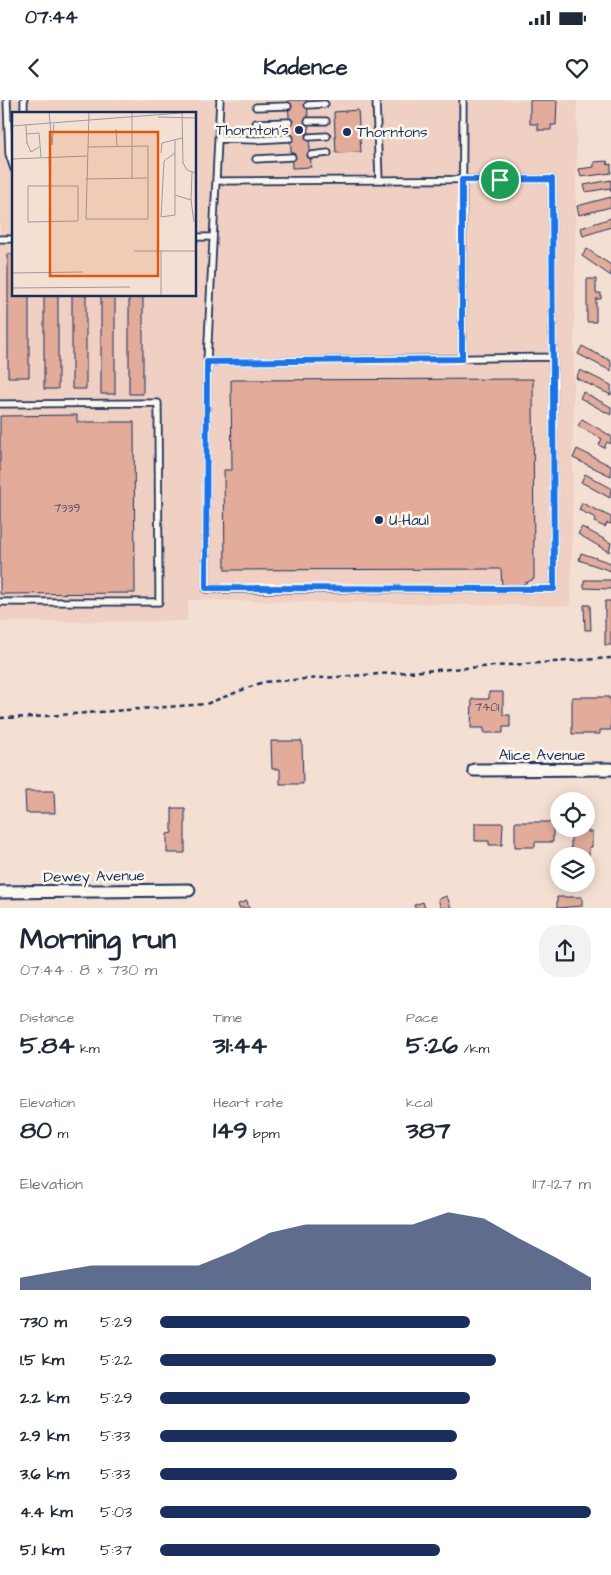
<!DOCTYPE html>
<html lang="en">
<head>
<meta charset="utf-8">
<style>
	:root { --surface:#fff; --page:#f2f2f3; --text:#1f2937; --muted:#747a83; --accent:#1b2f5e }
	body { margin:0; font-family:"Architects Daughter",sans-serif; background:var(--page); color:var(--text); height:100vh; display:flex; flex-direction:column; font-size:19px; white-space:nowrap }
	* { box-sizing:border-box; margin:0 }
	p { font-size:16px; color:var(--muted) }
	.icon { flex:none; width:28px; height:28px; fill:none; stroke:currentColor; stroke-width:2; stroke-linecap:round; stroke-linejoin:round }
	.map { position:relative; height:808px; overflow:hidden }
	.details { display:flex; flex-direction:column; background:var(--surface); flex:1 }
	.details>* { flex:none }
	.fabs { position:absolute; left:550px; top:692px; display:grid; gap:10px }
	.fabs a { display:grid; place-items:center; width:45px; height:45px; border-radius:50%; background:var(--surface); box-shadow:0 2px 12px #0003; font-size:25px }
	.pin { position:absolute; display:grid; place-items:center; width:42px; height:42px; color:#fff; margin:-21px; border:2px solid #fff; border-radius:50%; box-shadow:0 1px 5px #0007 }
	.round { display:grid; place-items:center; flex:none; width:52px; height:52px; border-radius:20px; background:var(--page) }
	.head { display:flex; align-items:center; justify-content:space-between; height:85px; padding:0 20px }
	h1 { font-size:28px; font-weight:800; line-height:38px }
	.stats { display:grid; grid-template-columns:repeat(3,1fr); gap:8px; height:85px; padding:5px 20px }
	.stats div { display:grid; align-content:center }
	.stats b { font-size:25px; font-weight:800 }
	.stats small { font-size:14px; font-weight:400 }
	.stats p { font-size:14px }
	.chart { height:140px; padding:10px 20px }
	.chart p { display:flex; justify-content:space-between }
	.chart svg { width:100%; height:90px; margin-top:5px; fill:var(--accent); opacity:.7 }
	ul { padding:0 20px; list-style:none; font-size:16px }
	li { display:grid; grid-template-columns:80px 60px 1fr; align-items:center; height:38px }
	li i { height:12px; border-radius:6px; background:var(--accent) }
	.status { display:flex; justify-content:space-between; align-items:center; height:35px; padding:0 25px; background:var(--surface); direction:ltr }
	.status svg { height:14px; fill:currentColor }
	header { display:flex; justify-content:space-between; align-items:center; height:65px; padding:0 20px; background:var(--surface); font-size:22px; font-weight:800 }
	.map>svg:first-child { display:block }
	.built { fill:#efd0c2; fill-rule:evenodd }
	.building { fill:#e2ab9a; stroke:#1b2f5e }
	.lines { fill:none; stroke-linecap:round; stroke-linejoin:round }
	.service-casing { stroke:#1b2f5e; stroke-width:9 }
	.minor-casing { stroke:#1b2f5e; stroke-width:15 }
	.path { stroke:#1b2f5e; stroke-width:2.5; stroke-dasharray:5 4; stroke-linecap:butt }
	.service { stroke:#fbf7ec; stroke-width:5.5 }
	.minor { stroke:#fbf7ec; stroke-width:11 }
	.route-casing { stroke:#fff; stroke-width:10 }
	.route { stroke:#1a73e8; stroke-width:6 }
	.poi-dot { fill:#1b2f5e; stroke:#fbf7ec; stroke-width:2 }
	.labels { text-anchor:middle; stroke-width:5; stroke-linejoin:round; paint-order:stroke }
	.number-label { font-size:12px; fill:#4d4e6d }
	.poi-label { font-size:15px; fill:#1b2f5e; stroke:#fbf7ec; text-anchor:start }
	.street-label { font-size:15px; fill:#1b2f5e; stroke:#fbf7ec }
	.inset-road { fill:none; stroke:#9d99a4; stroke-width:1 }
	.view { fill:#de5710; fill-opacity:0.15; stroke:#de5710; stroke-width:2.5 }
	.inset-edge { fill:none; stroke:#1b2f5e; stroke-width:2.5 }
</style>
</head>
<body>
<div class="status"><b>07:44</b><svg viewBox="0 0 49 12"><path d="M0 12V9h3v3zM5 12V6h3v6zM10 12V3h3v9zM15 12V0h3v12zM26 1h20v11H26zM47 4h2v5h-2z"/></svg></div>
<header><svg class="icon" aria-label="back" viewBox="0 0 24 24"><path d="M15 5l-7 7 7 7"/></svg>Kadence<svg class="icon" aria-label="heart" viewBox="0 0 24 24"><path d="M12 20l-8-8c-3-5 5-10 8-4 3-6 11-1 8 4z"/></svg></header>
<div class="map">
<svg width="611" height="808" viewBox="0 0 611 808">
	<rect width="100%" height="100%" fill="#f4e0d3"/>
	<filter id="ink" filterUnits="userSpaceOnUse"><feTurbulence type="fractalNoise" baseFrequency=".02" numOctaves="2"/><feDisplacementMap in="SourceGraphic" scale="10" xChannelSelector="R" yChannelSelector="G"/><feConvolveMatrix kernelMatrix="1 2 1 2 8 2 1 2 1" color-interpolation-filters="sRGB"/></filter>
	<g filter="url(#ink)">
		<path class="built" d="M0 0H577L571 506 188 500 187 521 0 522ZM14 14H195V195H14Z"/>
		<path class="building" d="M288 0H307L311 67 292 68Z
			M530 0H557L556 25H551V30H538V24H530Z
			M358 10 361 52 336 53 334 12Z
			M607 61 608 65 611 64V73L581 77 579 69 594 67V62Z
			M611 80V92L610 88 586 92 584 85Z
			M611 97V107L579 115 577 106Z
			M611 118V127L583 136 581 128Z
			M587 149 611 165V176L582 156Z
			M8 154H14V195H29V277H8Z
			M587 179H596V193H601V199H596V222H587Z
			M44 195H58V289H44Z
			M72 195H86V289H72Z
			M101 195H115V294H101Z
			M129 195H143V294H129Z
			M582 246 611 261V271L578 254Z
			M580 270 611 285V295L576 278Z
			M533 279 534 479 519 486H502L501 469 225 470 224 370H232L231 280Z
			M583 292 611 307V315L580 298Z
			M77 315V322H134L135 493 0 494V316Z
			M582 319 611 336V344L607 342 604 348 599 345 602 339 578 326Z
			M577 349 611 366V376L573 358Z
			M585 374 611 388 610 398 581 382Z
			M582 403 611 417V424L607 423 605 427 594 422 596 418 579 410Z
			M582 427 611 443 609 452 578 434Z
			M581 453 611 463V471L579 460Z
			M584 480H611V489L584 488Z
			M605 501H611V545H605Z
			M584 505H590L591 530H585Z
			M489 592H503V615H510V627H503V633H484V628H471L472 599H489Z
			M572 597H609V599H611V630H600V634H572Z
			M271 641H302L303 684H280V669H272Z
			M25 691H54L55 713H26Z
			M172 708H185V753H167V734L172 733Z
			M586 721H588V732H592V747H589V758L571 756V729H586Z
			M515 722H553V742H535V747H515Z
			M475 723H503L502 745H489V741H475Z
			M447 796 451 808H441L438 799Z
			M557 797H582V806L557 808Z
			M247 801 249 808H239L238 804Z
			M423 802 425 808H415L414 805Z"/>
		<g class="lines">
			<g class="service-casing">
				<path id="service" d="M7 0 9 54 14 69
					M376 0 379 80
					M308 5 325 4
					M256 7 288 6
					M24 14V0
					M308 21H326
					M256 23 289 22
					M309 37 327 36
					M219 39 256 40 290 38
					M311 55 328 53
					M256 59 292 57
					M217 81 552 79 554 489H206L207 262 220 0
					M195 137H213
					M0 139H14
					M462 259 463 0
					M207 262 553 257
					M0 304 158 303 159 502H0"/>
			</g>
			<g class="minor-casing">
				<path id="minor" d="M474 670 611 669
					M0 792 189 790"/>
			</g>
			<path class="path" d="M0 618 33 617 206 604 263 582 611 558"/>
			<use href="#service" class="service"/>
			<use href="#minor" class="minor"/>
		</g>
	</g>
	<g class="lines" filter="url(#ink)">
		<g class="route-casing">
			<path id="route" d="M552 79 554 489 206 488 207 262 462 259V80Z"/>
		</g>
		<use href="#route" class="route"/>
	</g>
	<g class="poi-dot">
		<circle cx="299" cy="30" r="5"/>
		<circle cx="347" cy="32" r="5"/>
		<circle cx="379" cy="420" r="5"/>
	</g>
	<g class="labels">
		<g class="number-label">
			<text x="67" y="412">7339</text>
			<text x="487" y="611">7401</text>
		</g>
		<g class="poi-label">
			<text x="289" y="35" text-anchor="end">Thornton's</text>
			<text x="357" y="37">Thorntons</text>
			<text x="389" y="425">U-Haul</text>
		</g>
		<g class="street-label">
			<text x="542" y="660">Alice Avenue</text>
			<text transform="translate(94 776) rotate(-1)" y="5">Dewey Avenue</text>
		</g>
	</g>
	<g transform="translate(12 12)">
		<rect width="184" height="184" fill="#f4e0d3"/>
		<path class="inset-road" d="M37 0 40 33 42 12M170 0 171 51 175 58 184 61M146 5 184 6M14 13 15 32M0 14 181 0M104 17 105 34M15 22 27 21 29 45M163 27V83L179 88 182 110M15 31 19 40 27 35M76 35 136 34V107H74L77 0M149 41 150 31 170 26M37 45 38 74H16V110L66 109V74H38M0 47 75 44M120 66V0M74 67 135 66M163 83V103L149 105 152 49 163 41M179 88 180 60M122 139H184M149 139V184M0 161 71 160M0 176 118 175"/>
		<path class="view" d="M38 20H146V164H38Z"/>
		<rect width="184" height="184" class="inset-edge"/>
	</g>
</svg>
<div class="fabs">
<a><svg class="icon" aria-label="locate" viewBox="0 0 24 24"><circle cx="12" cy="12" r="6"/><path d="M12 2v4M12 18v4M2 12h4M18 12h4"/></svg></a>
<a><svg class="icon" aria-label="layers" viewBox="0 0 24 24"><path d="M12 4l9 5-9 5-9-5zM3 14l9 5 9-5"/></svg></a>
</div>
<div class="pin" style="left:500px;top:80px;background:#1e9e55"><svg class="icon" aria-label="arrive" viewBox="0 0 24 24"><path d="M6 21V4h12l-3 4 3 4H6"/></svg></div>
</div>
<section class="details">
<div class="head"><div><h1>Morning run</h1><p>07:44 · 8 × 730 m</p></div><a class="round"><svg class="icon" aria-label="share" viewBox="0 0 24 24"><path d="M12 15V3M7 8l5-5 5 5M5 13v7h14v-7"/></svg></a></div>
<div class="stats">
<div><p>Distance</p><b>5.84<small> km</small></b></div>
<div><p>Time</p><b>31:44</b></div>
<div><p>Pace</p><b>5:26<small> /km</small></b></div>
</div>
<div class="stats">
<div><p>Elevation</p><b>80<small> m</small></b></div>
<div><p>Heart rate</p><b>149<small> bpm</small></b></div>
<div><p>kcal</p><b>387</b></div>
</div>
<div class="chart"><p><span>Elevation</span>117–127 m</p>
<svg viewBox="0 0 160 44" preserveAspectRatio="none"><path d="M0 44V38L10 35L20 32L30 32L40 32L50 32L60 25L70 16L80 12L90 12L100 12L110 12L120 6L130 9L140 19L150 28L160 38V44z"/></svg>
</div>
<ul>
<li><b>730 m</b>5:29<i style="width:72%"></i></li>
<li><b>1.5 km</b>5:22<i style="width:78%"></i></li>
<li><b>2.2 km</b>5:29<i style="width:72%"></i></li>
<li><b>2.9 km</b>5:33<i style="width:69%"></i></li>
<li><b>3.6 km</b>5:33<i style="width:69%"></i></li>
<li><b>4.4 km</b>5:03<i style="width:100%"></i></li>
<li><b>5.1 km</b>5:37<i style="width:65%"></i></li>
</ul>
</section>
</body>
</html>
